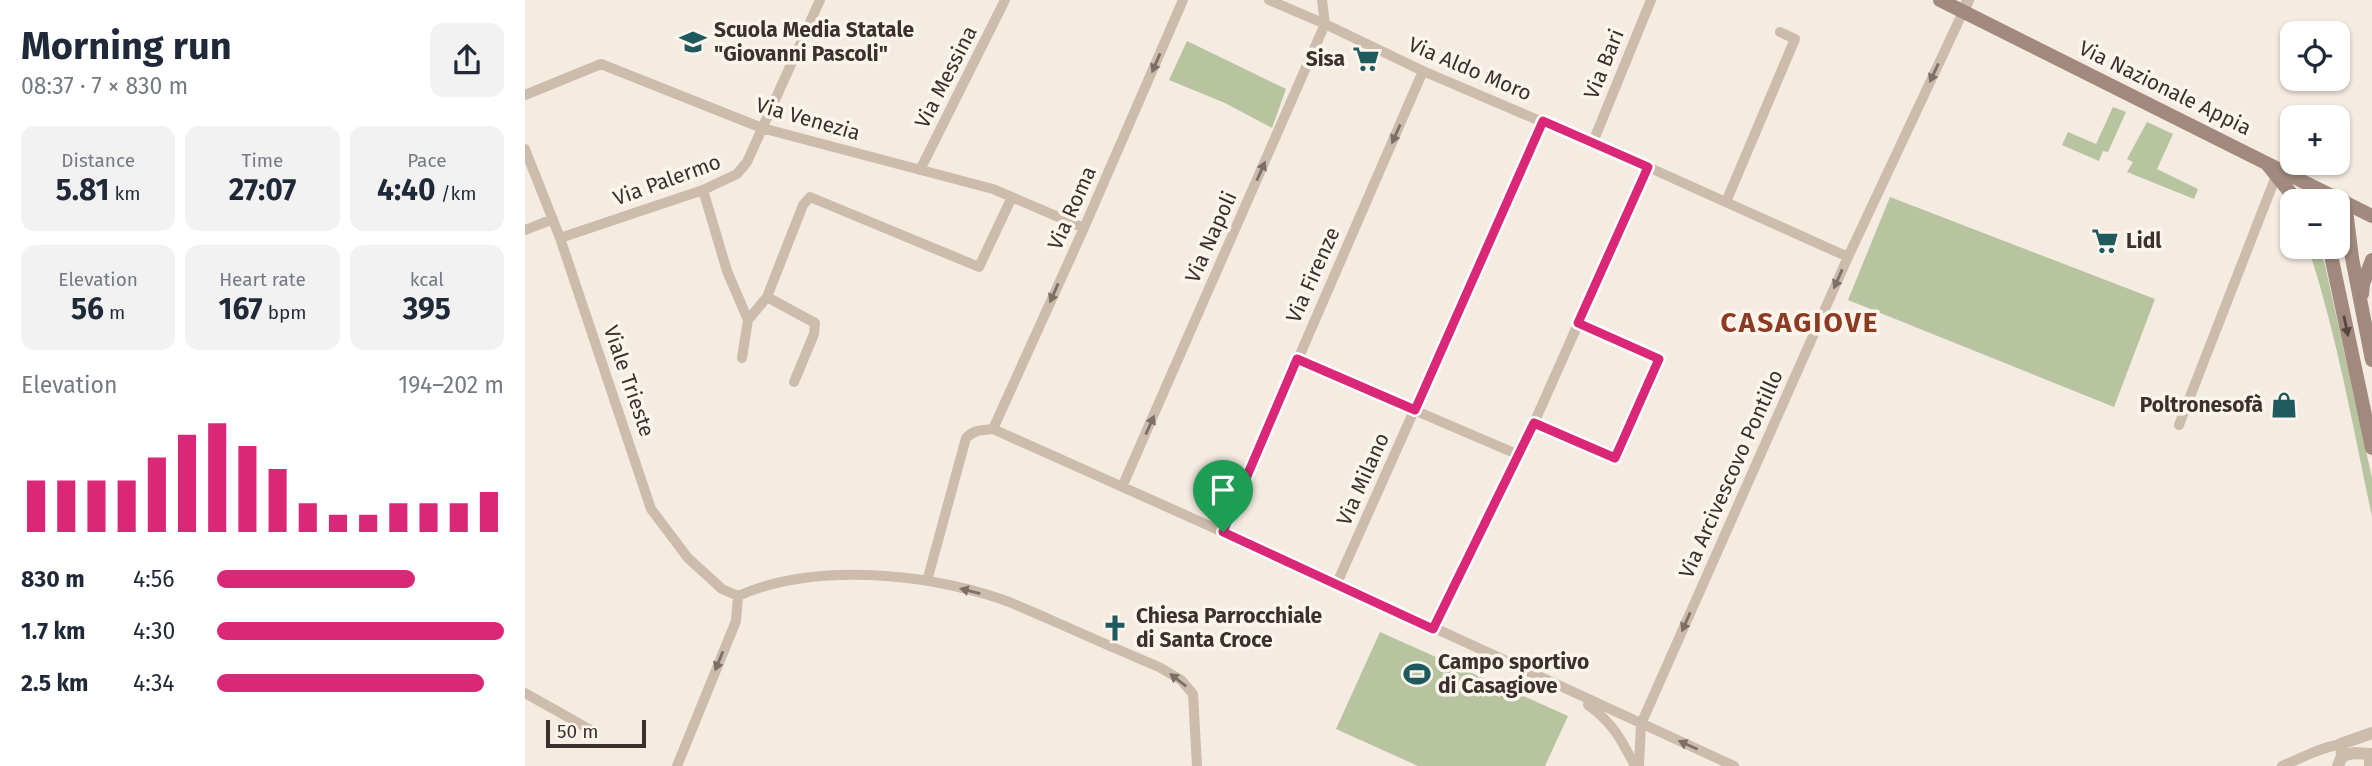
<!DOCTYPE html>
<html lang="en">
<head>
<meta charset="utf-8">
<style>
	:root { --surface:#fff; --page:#f2f2f3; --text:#1f2937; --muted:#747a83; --accent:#db2777 }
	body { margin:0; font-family:"Fira Sans",sans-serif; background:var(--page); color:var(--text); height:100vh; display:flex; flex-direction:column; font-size:26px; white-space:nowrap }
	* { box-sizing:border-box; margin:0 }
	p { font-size:23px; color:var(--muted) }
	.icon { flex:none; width:38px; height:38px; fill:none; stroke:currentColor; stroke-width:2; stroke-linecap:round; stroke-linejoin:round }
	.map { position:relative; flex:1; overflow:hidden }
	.drawer { display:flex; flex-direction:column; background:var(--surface); width:525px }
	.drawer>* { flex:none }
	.controls { position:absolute; left:1755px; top:21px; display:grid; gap:14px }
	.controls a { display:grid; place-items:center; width:70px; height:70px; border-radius:14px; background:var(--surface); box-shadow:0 2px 5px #0004; font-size:35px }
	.scale { position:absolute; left:21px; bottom:18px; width:100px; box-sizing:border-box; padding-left:7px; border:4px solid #3b302b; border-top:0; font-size:19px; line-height:24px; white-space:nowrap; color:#3b302b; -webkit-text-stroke:5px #fbf5ee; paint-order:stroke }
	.pin { position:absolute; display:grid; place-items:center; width:60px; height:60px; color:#fff; margin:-72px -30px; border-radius:50% 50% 50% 0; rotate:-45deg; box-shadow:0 0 7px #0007 }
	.pin .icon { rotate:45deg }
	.round { display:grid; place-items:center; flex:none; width:74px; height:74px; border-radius:14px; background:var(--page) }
	.overview { display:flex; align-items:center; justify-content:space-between; height:119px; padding:0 21px }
	h1 { font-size:38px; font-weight:700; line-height:52px }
	.stats { display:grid; grid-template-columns:repeat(3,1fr); gap:10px; height:119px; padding:7px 21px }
	.stats div { display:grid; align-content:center; border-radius:14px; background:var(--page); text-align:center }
	.stats b { font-size:30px; font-weight:700 }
	.stats small { font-size:19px; font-weight:400 }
	.stats p { font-size:19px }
	.chart { height:196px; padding:14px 21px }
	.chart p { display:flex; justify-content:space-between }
	.chart svg { width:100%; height:126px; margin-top:7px; stroke:var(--accent); stroke-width:6 }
	ul { padding:0 21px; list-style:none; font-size:23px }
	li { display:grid; grid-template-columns:112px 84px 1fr; align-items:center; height:52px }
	li i { height:18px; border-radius:9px; background:var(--accent) }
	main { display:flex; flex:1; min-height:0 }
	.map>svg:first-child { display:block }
	.green { fill:#b8c4a0 }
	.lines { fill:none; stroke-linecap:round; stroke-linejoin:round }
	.minor { stroke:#cdbbac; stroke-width:10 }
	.tertiary { stroke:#cdbbac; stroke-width:12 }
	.secondary { stroke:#a18a7d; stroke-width:14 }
	.oneway { fill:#7d6f65 }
	.oneway2 { fill:#544640 }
	.route-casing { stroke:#fff; stroke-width:14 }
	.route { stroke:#db2777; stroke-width:9 }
	.labels { text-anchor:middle; stroke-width:7; stroke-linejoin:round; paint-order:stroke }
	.poi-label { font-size:21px; font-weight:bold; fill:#3b302b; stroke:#fbf5ee; text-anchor:start }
	.street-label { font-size:21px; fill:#3b302b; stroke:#fbf5ee }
	.district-label { font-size:28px; font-weight:bold; letter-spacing:2px; fill:#8c3b22; stroke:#fbf5ee }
</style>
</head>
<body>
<main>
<section class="drawer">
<div class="overview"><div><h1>Morning run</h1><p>08:37 · 7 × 830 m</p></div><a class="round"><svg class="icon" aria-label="share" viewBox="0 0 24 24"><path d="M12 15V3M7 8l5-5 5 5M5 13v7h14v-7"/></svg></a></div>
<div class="stats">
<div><p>Distance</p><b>5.81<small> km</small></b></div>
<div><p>Time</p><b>27:07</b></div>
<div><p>Pace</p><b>4:40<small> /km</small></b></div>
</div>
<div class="stats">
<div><p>Elevation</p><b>56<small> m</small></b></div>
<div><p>Heart rate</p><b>167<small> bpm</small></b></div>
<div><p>kcal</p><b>395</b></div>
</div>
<div class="chart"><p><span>Elevation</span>194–202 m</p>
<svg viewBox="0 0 160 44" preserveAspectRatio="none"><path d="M5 44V26M15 44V26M25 44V26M35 44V26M45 44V18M55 44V10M65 44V6M75 44V14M85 44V22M95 44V34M105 44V38M115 44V38M125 44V34M135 44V34M145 44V34M155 44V30"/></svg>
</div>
<ul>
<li><b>830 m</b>4:56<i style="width:69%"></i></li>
<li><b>1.7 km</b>4:30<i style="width:100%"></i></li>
<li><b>2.5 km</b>4:34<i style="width:93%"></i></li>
</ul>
</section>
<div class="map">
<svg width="1847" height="766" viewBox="0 0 1847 766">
	<rect width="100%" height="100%" fill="#f4ebe1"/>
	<path class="green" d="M662 41 761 89 747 128 700 103 644 80Z
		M1588 107 1601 112 1583 152 1578 151 1574 161 1537 145 1543 132 1571 144Z
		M1622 122 1648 134 1632 169 1673 189 1669 199 1602 172 1608 162 1602 159Z
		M1365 197 1630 299 1589 407 1323 300Z
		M1783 247H1793L1800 265 1847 478V517C1828 427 1812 335 1783 247Z
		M855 632 1043 716 1020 766H893L811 729Z"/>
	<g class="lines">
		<path class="minor" d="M744 0 800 24 898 71 1123 167 1323 257
			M0 95 76 64 237 128 468 189 559 228
			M1068 142 1126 0
			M0 149 35 238 126 509 163 558 197 589 213 596
			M395 170 480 0
			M178 190 202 271 223 320
			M1201 202 1270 39 1255 32
			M0 230 28 219
			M35 238 178 190 212 174 222 162 295 0
			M242 297 290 323 289 334 269 382
			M217 358 223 320 242 297 278 205 285 197 454 267 487 197
			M772 360 994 455
			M1009 423 1090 458 1134 359 1053 323
			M1654 425 1753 171
			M468 429 559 228 658 0
			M597 487 800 24 797 0
			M698 532 898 71
			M402 581 441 438C449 430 456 430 468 429L812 583 1209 766
			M812 583 1018 122
			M213 596C289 562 398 573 476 599 493 605 509 613 526 620 562 636 598 652 634 667L656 680 668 694 672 766
			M908 629 1009 423 1123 167
			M0 693 64 729
			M1063 705C1088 723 1096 739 1110 766
			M152 766 211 621 213 596
			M1114 766 1116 724 1323 257 1438 12
			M1757 766C1777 758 1793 748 1816 744
			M1844 766V754"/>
		<path class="tertiary" d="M1438 12 1443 0
			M1817 756 1829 753 1847 754
			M1813 766 1817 756 1816 744 1847 733"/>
		<path class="secondary" d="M1415 0 1847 216
			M1743 165 1772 201
			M1820 202 1827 258 1847 360
			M1808 247 1807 260 1847 448
			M1837 294 1838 284 1847 260"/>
	</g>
	<defs><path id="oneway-solid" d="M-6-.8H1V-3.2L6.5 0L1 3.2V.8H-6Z" transform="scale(1.75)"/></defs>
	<g class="oneway">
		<use href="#oneway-solid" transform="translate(631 63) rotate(113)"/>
		<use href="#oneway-solid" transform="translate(1409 73) rotate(115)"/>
		<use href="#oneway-solid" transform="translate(871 134) rotate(114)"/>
		<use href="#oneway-solid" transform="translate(736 171) rotate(-66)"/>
		<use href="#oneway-solid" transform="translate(1313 279) rotate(114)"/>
		<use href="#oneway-solid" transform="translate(529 293) rotate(114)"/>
		<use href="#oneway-solid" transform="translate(625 425) rotate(-66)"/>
		<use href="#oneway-solid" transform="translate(445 591) rotate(-166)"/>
		<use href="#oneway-solid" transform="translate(1161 622) rotate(114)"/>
		<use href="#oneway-solid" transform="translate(194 661) rotate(112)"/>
		<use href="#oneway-solid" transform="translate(653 680) rotate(-142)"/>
		<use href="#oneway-solid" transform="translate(1163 745) rotate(-156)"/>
	</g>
	<use class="oneway2" href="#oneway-solid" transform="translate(1821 326) rotate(78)"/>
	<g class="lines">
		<g class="route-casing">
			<path id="route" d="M1018 121 1123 167 1053 323 1134 359 1090 458 1009 423 908 629 698 532 772 359 890 410Z"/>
		</g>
		<use href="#route" class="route"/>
	</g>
	<defs>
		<g id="school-bare" transform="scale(2.1)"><path d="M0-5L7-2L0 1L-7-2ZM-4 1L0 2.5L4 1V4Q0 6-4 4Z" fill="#1f5a5e" stroke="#fbf5ee" stroke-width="2.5" paint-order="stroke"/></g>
		<g id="supermarket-bare" transform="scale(2.1)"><path d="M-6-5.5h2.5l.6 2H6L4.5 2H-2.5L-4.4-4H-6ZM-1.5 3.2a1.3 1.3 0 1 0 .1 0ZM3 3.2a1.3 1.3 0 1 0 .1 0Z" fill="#1f5a5e" stroke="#fbf5ee" stroke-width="2.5" paint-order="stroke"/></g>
		<g id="shop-bare" transform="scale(2.1)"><path d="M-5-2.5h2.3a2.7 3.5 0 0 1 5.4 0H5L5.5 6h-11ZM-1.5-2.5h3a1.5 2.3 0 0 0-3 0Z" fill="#1f5a5e" stroke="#fbf5ee" stroke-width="2.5" paint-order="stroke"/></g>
		<g id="church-bare" transform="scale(2.1)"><path d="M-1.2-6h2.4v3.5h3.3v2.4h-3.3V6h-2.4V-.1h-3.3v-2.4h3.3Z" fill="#1f5a5e" stroke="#fbf5ee" stroke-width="2.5" paint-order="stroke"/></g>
		<g id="stadium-bare" transform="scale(2.1)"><path d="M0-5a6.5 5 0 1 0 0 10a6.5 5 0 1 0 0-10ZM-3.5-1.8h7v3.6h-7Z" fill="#1f5a5e" stroke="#fbf5ee" stroke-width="2.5" paint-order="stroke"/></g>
	</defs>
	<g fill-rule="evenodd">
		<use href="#school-bare" x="168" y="42"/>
		<use href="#supermarket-bare" x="841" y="59"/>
		<use href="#supermarket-bare" x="1580" y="241"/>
		<use href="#shop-bare" x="1759" y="405"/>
		<use href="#church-bare" x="590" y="628"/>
		<use href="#stadium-bare" x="892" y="674"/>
	</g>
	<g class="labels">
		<g class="poi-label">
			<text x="189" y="37">Scuola Media Statale<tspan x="189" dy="24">"Giovanni Pascoli"</tspan></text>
			<text x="820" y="66" text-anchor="end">Sisa</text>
			<text x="1601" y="248">Lidl</text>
			<text x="1738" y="412" text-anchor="end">Poltronesofà</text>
			<text x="611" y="623">Chiesa Parrocchiale<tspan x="611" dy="24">di Santa Croce</tspan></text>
			<text x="913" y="669">Campo sportivo<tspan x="913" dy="24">di Casagiove</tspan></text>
		</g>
		<g class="street-label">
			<text transform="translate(1079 64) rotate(-68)" y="7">Via Bari</text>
			<text transform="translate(945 69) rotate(23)" y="7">Via Aldo Moro</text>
			<text transform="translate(421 77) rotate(-63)" y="7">Via Messina</text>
			<text transform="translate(1640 88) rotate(26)" y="7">Via Nazionale Appia</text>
			<text transform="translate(283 119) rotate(16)" y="7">Via Venezia</text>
			<text transform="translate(142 180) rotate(-20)" y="7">Via Palermo</text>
			<text transform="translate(547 208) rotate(-66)" y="7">Via Roma</text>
			<text transform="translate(686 237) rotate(-66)" y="7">Via Napoli</text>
			<text transform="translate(788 275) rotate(-66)" y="7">Via Firenze</text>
			<text transform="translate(104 381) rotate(71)" y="7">Viale Trieste</text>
			<text transform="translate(1206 474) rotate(-66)" y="7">Via Arcivescovo Pontillo</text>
			<text transform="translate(838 479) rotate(-66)" y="7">Via Milano</text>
		</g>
		<g class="district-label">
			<text x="1275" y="332">CASAGIOVE</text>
		</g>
	</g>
</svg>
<div class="controls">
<a><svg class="icon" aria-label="locate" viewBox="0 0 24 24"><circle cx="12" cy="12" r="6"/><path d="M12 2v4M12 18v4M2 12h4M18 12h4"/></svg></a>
<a>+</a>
<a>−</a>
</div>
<div class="scale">50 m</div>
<div class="pin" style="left:698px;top:532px;background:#1e9e55"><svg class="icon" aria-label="arrive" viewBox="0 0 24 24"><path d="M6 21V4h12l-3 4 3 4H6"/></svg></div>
</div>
</main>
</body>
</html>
